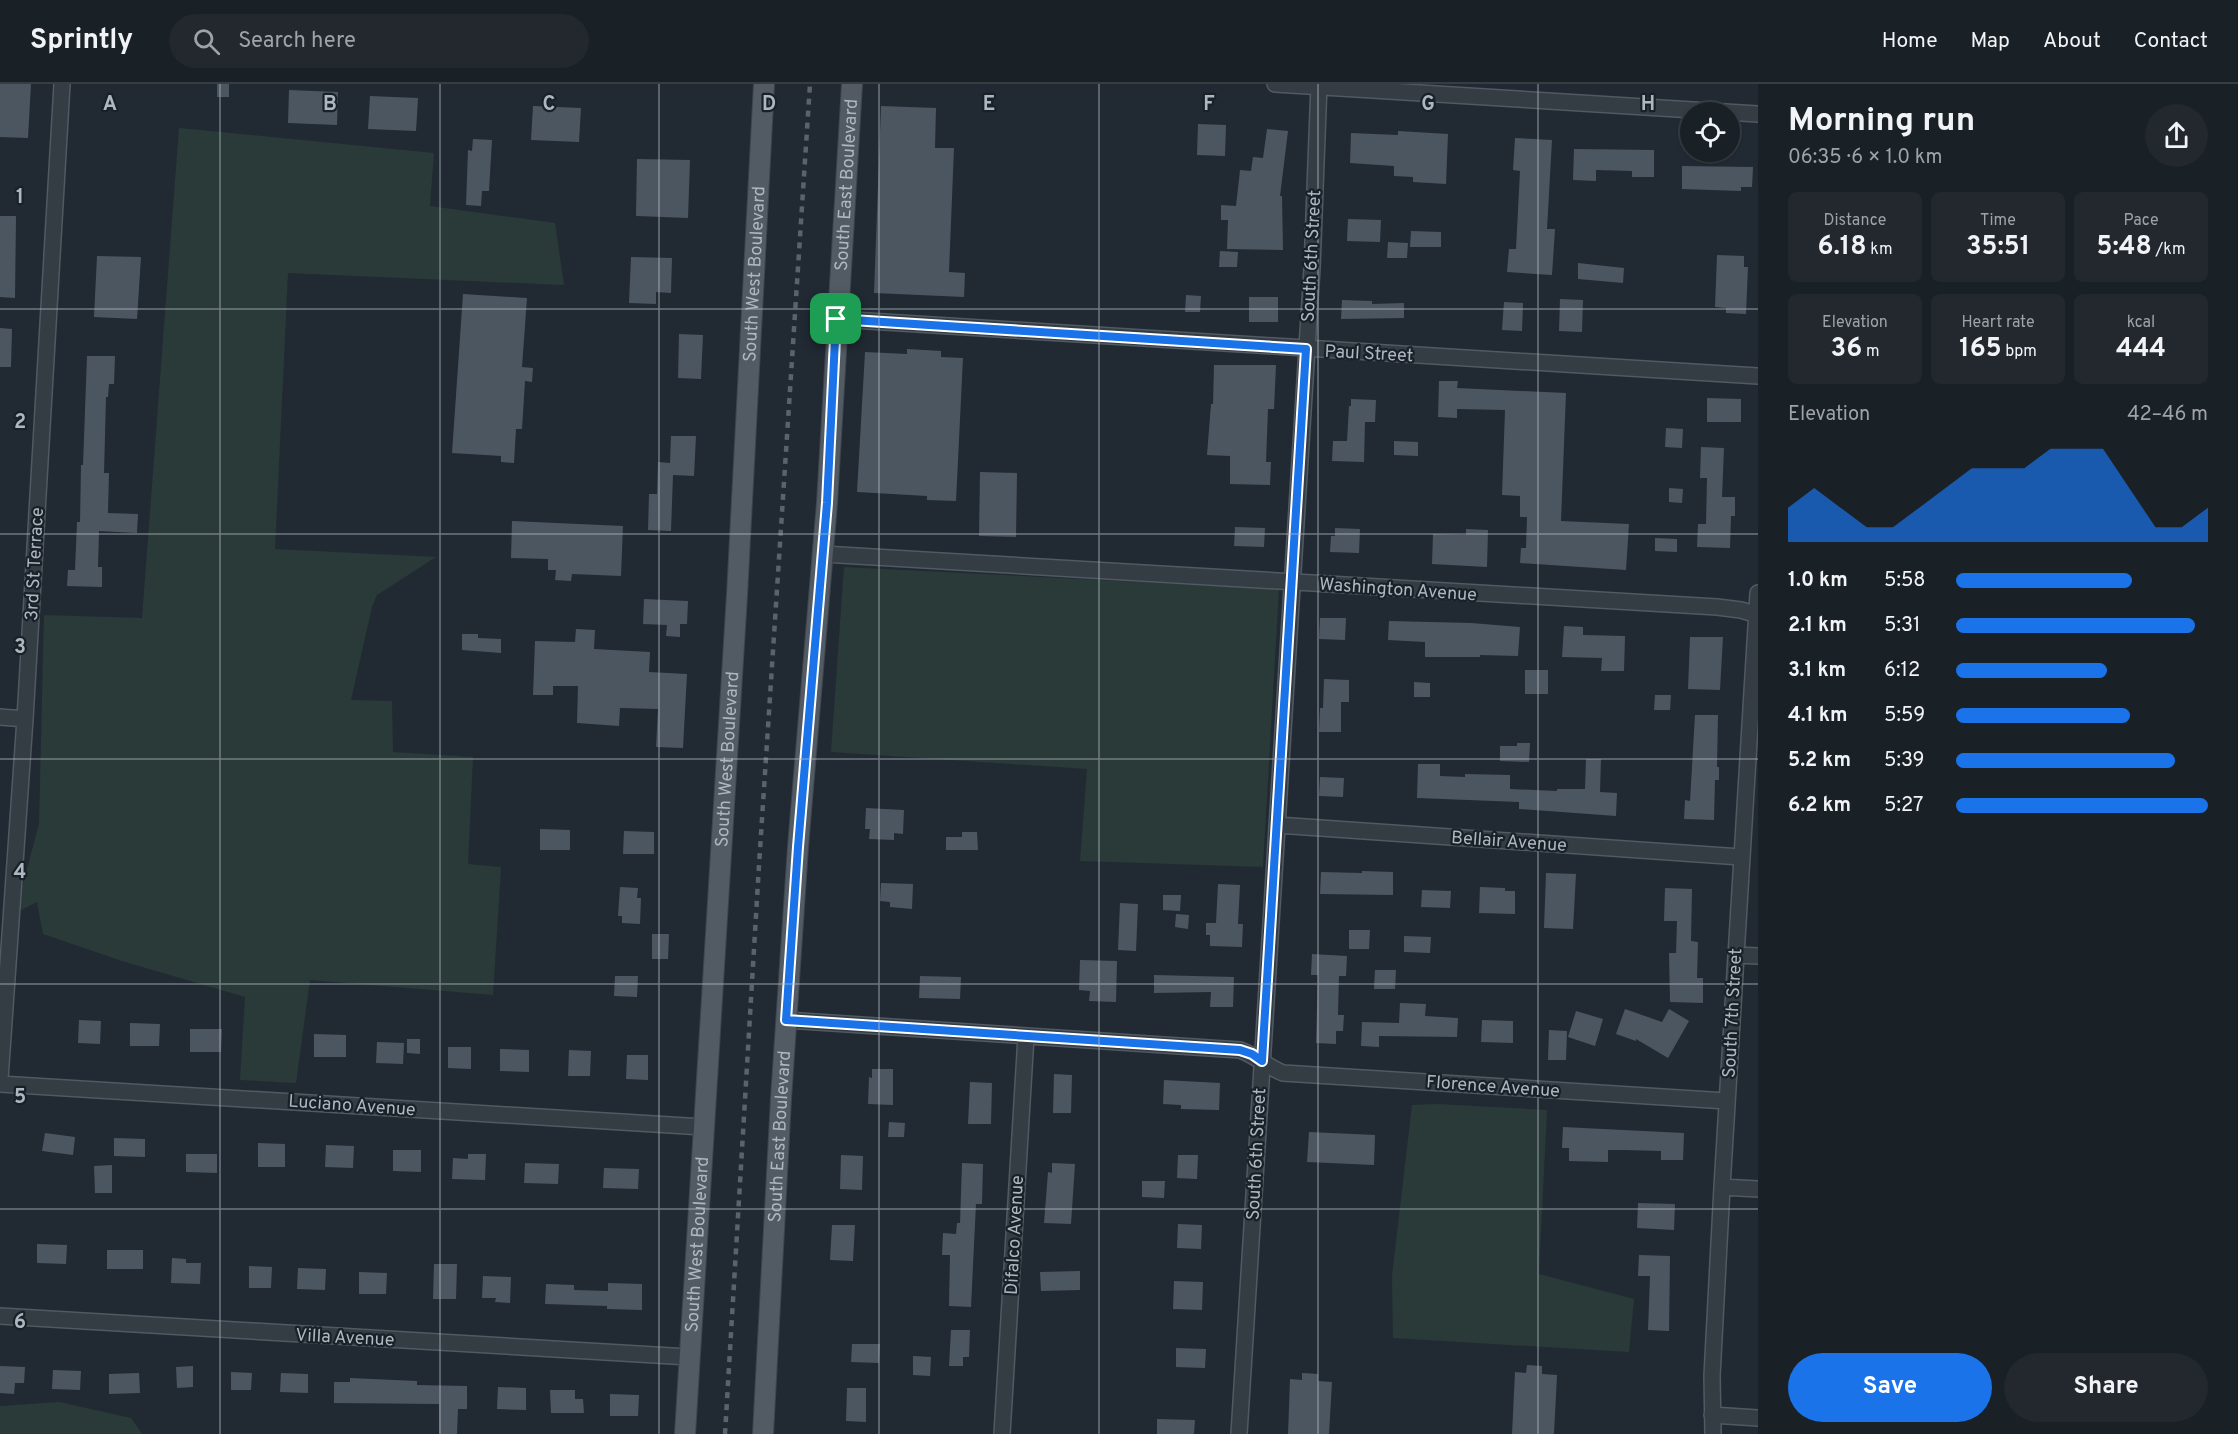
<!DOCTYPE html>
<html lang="en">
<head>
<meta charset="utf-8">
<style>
	:root { --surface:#192026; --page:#22282e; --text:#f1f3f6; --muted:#9fa3a7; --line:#373e43; --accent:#1a73e8 }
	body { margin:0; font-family:Overpass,sans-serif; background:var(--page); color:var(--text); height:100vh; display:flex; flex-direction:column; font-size:22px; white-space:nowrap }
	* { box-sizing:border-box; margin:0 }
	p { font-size:20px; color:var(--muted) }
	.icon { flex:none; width:33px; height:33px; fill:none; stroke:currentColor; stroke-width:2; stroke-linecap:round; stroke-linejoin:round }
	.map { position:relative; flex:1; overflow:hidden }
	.details { display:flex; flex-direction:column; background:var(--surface); width:480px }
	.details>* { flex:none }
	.controls { position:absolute; left:1680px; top:18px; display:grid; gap:12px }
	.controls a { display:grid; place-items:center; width:60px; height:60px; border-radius:50%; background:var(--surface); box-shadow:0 2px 4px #0004,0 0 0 2px var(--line); font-size:30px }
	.pin { position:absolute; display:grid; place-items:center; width:51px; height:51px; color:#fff; margin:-26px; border-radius:12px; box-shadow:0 3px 9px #0006 }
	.round { display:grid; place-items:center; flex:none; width:63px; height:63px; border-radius:32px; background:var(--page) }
	.head { display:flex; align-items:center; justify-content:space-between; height:102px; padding:0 30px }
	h1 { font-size:33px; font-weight:700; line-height:45px }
	.metrics { display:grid; grid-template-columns:repeat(3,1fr); gap:9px; height:102px; padding:6px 30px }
	.metrics div { display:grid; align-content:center; border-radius:9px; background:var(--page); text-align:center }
	.metrics b { font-size:26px; font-weight:700 }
	.metrics small { font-size:16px; font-weight:400 }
	.metrics p { font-size:16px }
	.chart { height:168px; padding:12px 30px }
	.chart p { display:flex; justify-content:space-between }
	.chart svg { width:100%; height:108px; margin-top:6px; fill:var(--accent); opacity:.7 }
	.button { display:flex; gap:12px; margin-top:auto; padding:12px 30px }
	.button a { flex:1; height:69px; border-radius:36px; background:var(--accent); color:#fff; font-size:24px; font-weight:700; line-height:69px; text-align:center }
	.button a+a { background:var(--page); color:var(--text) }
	ul { padding:0 30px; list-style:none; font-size:20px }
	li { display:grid; grid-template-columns:96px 72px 1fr; align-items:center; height:45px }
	li i { height:15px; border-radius:8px; background:var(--accent) }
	header { display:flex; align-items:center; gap:36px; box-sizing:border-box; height:84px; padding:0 30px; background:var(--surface); border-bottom:2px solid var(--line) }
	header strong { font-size:28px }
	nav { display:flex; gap:33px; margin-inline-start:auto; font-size:21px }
	.search { width:420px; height:54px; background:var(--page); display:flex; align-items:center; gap:15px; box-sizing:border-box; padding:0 21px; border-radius:33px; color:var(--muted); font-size:22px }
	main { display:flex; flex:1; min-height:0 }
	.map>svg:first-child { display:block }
	.green { fill:#293a39 }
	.building { fill:#4c5661 }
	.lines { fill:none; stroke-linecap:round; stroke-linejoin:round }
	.minor-casing { stroke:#515962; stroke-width:18 }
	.major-casing { stroke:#3d454d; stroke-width:22 }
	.minor { stroke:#343c44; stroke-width:15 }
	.major { stroke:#525b64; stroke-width:20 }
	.rail { stroke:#5a636d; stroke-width:4.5; stroke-dasharray:6 6; stroke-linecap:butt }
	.route-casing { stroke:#fff; stroke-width:12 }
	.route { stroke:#1a73e8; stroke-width:8 }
	.grid { fill:none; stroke:#aeb6c1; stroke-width:1.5; stroke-opacity:0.55 }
	.labels { text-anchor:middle; stroke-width:4.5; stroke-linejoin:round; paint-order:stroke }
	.street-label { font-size:18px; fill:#aeb6c1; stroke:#192128 }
	.grid-label { font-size:20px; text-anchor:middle; font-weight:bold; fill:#aeb6c1; stroke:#192128; stroke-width:4.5; stroke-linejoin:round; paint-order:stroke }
</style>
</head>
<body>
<header>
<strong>Sprintly</strong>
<div class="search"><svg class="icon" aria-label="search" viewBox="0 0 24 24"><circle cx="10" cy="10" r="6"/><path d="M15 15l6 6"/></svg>Search here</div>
<nav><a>Home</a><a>Map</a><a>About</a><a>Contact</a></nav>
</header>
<main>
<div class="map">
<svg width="1758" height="1350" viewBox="0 0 1758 1350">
	<rect width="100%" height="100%" fill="#212a33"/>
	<path class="green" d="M179 44 434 69 430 122 555 139 564 201 288 189 275 465 436 473 377 511 372 523 351 616 392 617 393 668 473 673 468 780 501 783 493 911 310 896 296 999 240 996 245 913 122 877 43 850 37 818 15 829 39 740 44 531 142 534Z
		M844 483 1279 505 1263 783 1080 777 1087 685 831 668Z
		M1437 1020 1547 1026 1539 1190 1634 1215 1629 1268 1393 1254 1392 1192 1412 1021Z
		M59 1318 131 1334 142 1350H0V1322Z"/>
	<path class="building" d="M0 0H31L28 54 0 53Z
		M217 0H229V13H217Z
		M289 6 338 8 337 41 288 39Z
		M370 12 418 14 416 47 368 45Z
		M533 22 581 24 579 58 531 56Z
		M881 22 936 24 935 64H954L949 188 965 189 964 213 874 209Z
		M1198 40 1226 41 1225 72 1197 71Z
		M1267 45 1288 47 1280 112H1282L1283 166 1227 165 1228 136H1221V121L1236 122 1240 86 1251 87 1253 73 1263 74Z
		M1398 47 1448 50 1446 100 1413 98V93L1394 92V82L1350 79 1351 49 1398 51Z
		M1515 54 1552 56 1547 145H1555L1552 191 1507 188 1509 165H1516L1520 87 1513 86Z
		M473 55 492 56 489 107H482L481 122 466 121 468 66 472 67Z
		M1574 65 1654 66V93H1632V87L1596 86V97L1573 96Z
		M637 75 690 76 688 134 636 132Z
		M1682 82 1753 83 1752 103H1741V107L1682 105Z
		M0 132H16L15 214 0 213Z
		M1348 135 1381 136 1380 158 1347 157Z
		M1411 147 1441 148V163H1410Z
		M1388 158 1408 159 1407 174H1387Z
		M1220 167 1238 168 1237 183H1219Z
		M1717 171 1744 172V183H1748L1746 230 1726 229V224L1715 223Z
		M97 172 141 173 137 235 94 233Z
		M631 173 672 174 671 209 656 208V220L629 219Z
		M1578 179 1624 184 1623 199 1578 195Z
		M463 210 527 214 522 283 533 284 532 298 525 297 522 345H516L514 379 501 378V372L452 369Z
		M1186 211 1201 212 1200 228H1185Z
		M1249 213H1278V238H1249Z
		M1560 215 1583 216 1582 248 1559 247Z
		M1342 216 1372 217V220L1404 219V234L1341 235Z
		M1504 218 1523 219 1522 247 1502 246Z
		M0 244 12 245 11 283H0Z
		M679 250 703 251 701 295 678 294Z
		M907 265 941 267V273L963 274 956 417 927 416V412L857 408 865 268 907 270Z
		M87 272H115L114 300H109L108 313H106L104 389H109L108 429 138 430 137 449 99 447 98 483H102V503L67 502 68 486H75L77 438H80L81 381H83Z
		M1214 281H1276L1274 325H1268L1266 378H1271L1270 401 1230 400V372L1207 371 1211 320H1213Z
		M1439 297H1458L1457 304 1566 309 1561 437 1629 440 1626 486 1520 479 1521 464H1526L1527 433H1520V412L1502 411 1505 326 1457 325V334L1438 333Z
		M1707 314 1741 315V338H1707Z
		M1351 315 1376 316 1375 338H1365L1364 378 1332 377 1333 357H1347L1349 322H1351Z
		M1666 344 1683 345 1682 364 1665 363Z
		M671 352H696L694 392 673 391 671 447 648 446 649 410H657L658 378 670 379Z
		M1394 357 1418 358V372L1394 371Z
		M1701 363 1724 364 1722 413H1735V432H1731L1730 464 1697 463 1698 440H1706L1707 394H1700Z
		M980 388 1017 389 1016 453 979 452Z
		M1669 404 1683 405 1682 419 1669 418Z
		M512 437 623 442 621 492 572 490 571 497 555 496 556 486H548V475L511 474Z
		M1235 443 1265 444 1264 463 1234 462Z
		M1335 444 1360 445 1359 469 1330 468 1331 452H1335Z
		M1466 445 1488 446 1487 483 1432 480 1433 450 1466 451Z
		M1655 454 1677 455V468L1655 467Z
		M644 515 688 517 687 540H680V553L666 552 667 541 643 540Z
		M1320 534H1346L1345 556 1319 555Z
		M1389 537 1471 539 1520 543 1518 572 1480 571V573H1425V558L1388 556Z
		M1564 542 1583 543V551L1625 552 1624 587H1601L1602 574 1562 573Z
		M576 545 595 546 594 565 650 568 649 588 687 590 683 664 656 663 658 625 620 624 619 642 577 639 578 602H553V611H533L535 557 575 558Z
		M462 550H478V554L501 555V569L462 566Z
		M1690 553H1723L1720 606 1688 605Z
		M1525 586H1548V610H1525Z
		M1324 595 1349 596V618H1341V648H1319L1320 624H1323Z
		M1414 598 1430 599V613H1414Z
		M1655 611H1671L1670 626H1654Z
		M1695 631H1718L1717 683H1719V696H1715L1714 736 1684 735 1685 716 1690 717Z
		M1517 659H1530L1529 678 1500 677V662H1517Z
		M1586 675H1601L1600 708 1617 709 1616 732 1519 725V718L1417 714 1418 680H1440V692L1465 693V690L1510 691V705L1557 707V705H1585Z
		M1320 693 1344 694 1343 713 1319 712Z
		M866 724 904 726 903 750 894 749V756L869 755 870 745H865Z
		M540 745 570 746V766H540Z
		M624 747 654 748V770H623Z
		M962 748H977L978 766H946V753H962Z
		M1362 787 1393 788V811L1320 810 1321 788 1362 789Z
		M1546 789 1576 790 1573 845 1544 844Z
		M881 799 913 800 912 825 890 823V818L880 817Z
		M1218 800 1240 801 1238 840H1243L1242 863 1210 862V851H1206V839H1216Z
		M620 803 638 804 637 814H641L640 840 622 839V832H618Z
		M1480 803 1505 804V807H1515V830L1479 829Z
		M1665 804 1692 805 1691 857 1698 858 1697 894H1703V919L1670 918 1669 869H1676L1677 837H1664Z
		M1422 806 1451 807 1450 824 1421 823Z
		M1163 811H1181L1180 827 1163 826Z
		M1120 819 1138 820 1136 867 1118 866Z
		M1176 830 1189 831 1188 845 1175 843Z
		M1349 846H1370L1369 865H1349Z
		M652 850H669L668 875H652Z
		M1404 852 1431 853 1430 869 1404 868Z
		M1312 870 1347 872 1346 892H1339L1338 931H1344L1343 947H1336V960L1316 959 1318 891H1311Z
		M1080 876 1117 877 1116 918 1089 917 1090 907 1079 906Z
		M1375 886H1396L1395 905H1374Z
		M1154 891 1234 893 1233 923H1210L1211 908 1154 909Z
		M615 892H638L637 913 614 912Z
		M920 892 961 893 960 915 919 914Z
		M1400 919 1426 920 1425 932 1458 934 1457 953 1379 952V963L1361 962 1362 938 1399 939Z
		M1625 925 1662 938 1669 925 1689 937 1668 974 1636 955V957L1616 950Z
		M1576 927 1603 935 1595 962 1568 953Z
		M79 936 101 937 100 960 78 959Z
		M1482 936 1513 937V959L1481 958Z
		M130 939 160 940 159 962H130Z
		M190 945H222L221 968H190Z
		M1549 946 1567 947 1566 976H1548Z
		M314 950 346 951V973H314Z
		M407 955H420V970L407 969Z
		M377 958 404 959 403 980 376 979Z
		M448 963H471V985L448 984Z
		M500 965 529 966V988L500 987Z
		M569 966 591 967 590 992H568Z
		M627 971H648V996L626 995Z
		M872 985H893V1021L868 1020 869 993 872 994Z
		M1054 990 1072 991 1071 1029H1053Z
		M1164 996 1220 999 1219 1026 1181 1025V1021L1163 1020Z
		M970 998 992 999 991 1040H968Z
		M889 1038 905 1039 904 1053H888Z
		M1563 1043 1684 1049 1683 1076H1661V1067L1625 1066H1608V1078L1569 1077V1064H1562Z
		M1309 1048 1375 1051 1374 1081 1307 1078Z
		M45 1049 75 1053 73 1071 42 1067Z
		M114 1054 145 1055V1073L114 1072Z
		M258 1059 285 1060V1083H258Z
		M326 1061 354 1062 353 1084 325 1083Z
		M393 1066H421V1088L393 1087Z
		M186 1070H217V1089L186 1088Z
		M468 1070H486L485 1096 452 1095 453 1074 468 1075Z
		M841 1071 863 1072 862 1106 840 1105Z
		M1178 1071H1198L1197 1095 1177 1094Z
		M525 1079 559 1080 558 1100 524 1099Z
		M962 1079 983 1080 982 1120H976L971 1223 949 1222 950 1171H942L943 1149 956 1150 957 1139H960Z
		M1052 1079 1075 1080 1071 1140 1044 1139 1048 1088 1052 1089Z
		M112 1081V1109H95L94 1082Z
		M604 1084 639 1085 638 1105 603 1104Z
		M1142 1097H1165L1164 1114 1142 1113Z
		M1638 1119 1675 1120 1674 1146 1637 1144Z
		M1178 1140 1202 1141 1201 1165 1177 1164Z
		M832 1141H855L853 1177 830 1176Z
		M37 1160 67 1161 66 1180 37 1179Z
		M107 1166H143V1185H107Z
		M1639 1171 1670 1172 1669 1247 1648 1246 1650 1192H1638Z
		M172 1174 186 1175V1179H201L200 1200 171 1199Z
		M434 1180H457L456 1215H433Z
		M249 1182 272 1183 271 1204H249Z
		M298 1184 326 1185 325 1206 297 1205Z
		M1080 1187V1206L1041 1207 1040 1188Z
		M359 1188 387 1189 386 1210H359Z
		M483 1192 511 1193 510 1219 495 1218 496 1214H482Z
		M1174 1197 1203 1198 1202 1226 1173 1225Z
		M608 1199 642 1200V1226L607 1225V1222L545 1220 546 1200 574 1201V1206L608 1207Z
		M951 1246H970L969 1273H963V1282H949Z
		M852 1260H880L879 1279 851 1278Z
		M1176 1264 1206 1265 1205 1284 1176 1283Z
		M913 1272 931 1273 930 1292 913 1291Z
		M1527 1281 1542 1282V1290L1557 1291 1554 1350H1512L1515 1288 1526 1289Z
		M0 1282 25 1283 24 1299H15L14 1310 0 1309Z
		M193 1282V1303L177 1304 176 1283Z
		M53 1286 81 1287 80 1306 52 1305Z
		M231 1288 252 1289 251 1306H231Z
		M139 1289 140 1309 109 1310V1290Z
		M281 1289 308 1290V1309L280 1308Z
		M1302 1289 1318 1290V1297L1332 1298 1329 1350H1288L1290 1295 1302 1296Z
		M350 1294 417 1297V1301L467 1302V1325H458L457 1350H439V1320L334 1319V1298H350Z
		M498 1303 526 1304V1326L497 1325Z
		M847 1304H866V1338L846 1337Z
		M550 1306H575V1315H583L584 1329H551Z
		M610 1310 639 1311 638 1332H610Z
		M1157 1335 1195 1336 1194 1350H1157Z"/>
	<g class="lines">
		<g class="minor-casing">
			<path id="minor" d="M1275 0 1758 30
				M836 235 1758 292
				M823 470 1717 523 1741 526 1758 531
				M0 633 25 635
				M1277 741 1741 773
				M1736 871 1758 872
				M786 936 1240 966C1256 972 1268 983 1283 989L1727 1017
				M0 995 25 635 62 0
				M0 1000 703 1043
				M1722 1103 1758 1105
				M0 1232 689 1273
				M1712 1331 1758 1334
				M1002 1350 1026 952
				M1239 1350 1312 184 1319 0
				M1713 1350 1712 1292 1722 1103 1758 509"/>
		</g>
		<g class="major-casing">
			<g id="major">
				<path id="s1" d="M685 1350 737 511 764 0"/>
				<path id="s2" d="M763 1350 781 1015 798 763 827 419 852 0"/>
			</g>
		</g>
		<use href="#minor" class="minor"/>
		<use href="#major" class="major"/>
		<path class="rail" d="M725 1350 759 781 810 0"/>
	</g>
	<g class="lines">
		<g class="route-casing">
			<path id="route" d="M836 235 1306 265 1262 977 1252 970 1240 966 786 936 798 763 827 419Z"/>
		</g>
		<use href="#route" class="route"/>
	</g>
	<path class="grid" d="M220 0V1350M440 0V1350M659 0V1350M879 0V1350M1099 0V1350M1318 0V1350M1538 0V1350M0 225H1758M0 450H1758M0 675H1758M0 900H1758M0 1125H1758"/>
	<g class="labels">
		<g class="street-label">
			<text dy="6" stroke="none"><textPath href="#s2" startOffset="1252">South East Boulevard</textPath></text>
			<text transform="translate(1311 172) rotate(-87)" y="6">South 6th Street</text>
			<text dy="6" stroke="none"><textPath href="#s1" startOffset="1162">South West Boulevard</textPath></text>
			<text transform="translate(1369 269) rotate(3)" y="6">Paul Street</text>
			<text transform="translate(34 480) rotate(-87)" y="6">3rd St Terrace</text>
			<text transform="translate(1398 505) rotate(4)" y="6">Washington Avenue</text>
			<text dy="6" stroke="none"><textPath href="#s1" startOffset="676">South West Boulevard</textPath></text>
			<text transform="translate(1509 757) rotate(4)" y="6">Bellair Avenue</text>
			<text transform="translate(1732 929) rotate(-87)" y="6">South 7th Street</text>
			<text transform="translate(1493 1002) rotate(4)" y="6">Florence Avenue</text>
			<text transform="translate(352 1021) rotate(4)" y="6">Luciano Avenue</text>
			<text dy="6" stroke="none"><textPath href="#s2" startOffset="298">South East Boulevard</textPath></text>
			<text transform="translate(1256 1070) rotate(-87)" y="6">South 6th Street</text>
			<text transform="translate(1014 1151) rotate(-87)" y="6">Difalco Avenue</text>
			<text dy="6" stroke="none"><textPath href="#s1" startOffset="190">South West Boulevard</textPath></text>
			<text transform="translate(345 1253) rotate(3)" y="6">Villa Avenue</text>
		</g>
	</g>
	<g class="grid-label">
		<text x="110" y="26">A</text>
		<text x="330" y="26">B</text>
		<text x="549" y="26">C</text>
		<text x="769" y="26">D</text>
		<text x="989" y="26">E</text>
		<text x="1209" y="26">F</text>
		<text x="1428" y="26">G</text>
		<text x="1648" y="26">H</text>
		<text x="20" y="119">1</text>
		<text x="20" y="344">2</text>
		<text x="20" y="569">3</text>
		<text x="20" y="794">4</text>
		<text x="20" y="1019">5</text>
		<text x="20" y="1244">6</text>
	</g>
</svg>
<div class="controls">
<a><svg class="icon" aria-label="locate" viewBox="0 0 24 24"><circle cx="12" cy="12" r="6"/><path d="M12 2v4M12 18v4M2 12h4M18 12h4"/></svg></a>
</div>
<div class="pin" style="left:836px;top:235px;background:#1e9e55"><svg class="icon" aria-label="arrive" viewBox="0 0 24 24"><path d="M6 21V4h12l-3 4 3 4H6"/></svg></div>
</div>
<section class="details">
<div class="head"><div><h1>Morning run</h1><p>06:35 · 6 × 1.0 km</p></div><a class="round"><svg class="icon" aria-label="share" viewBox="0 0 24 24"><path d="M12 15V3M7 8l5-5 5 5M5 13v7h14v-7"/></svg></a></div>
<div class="metrics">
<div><p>Distance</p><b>6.18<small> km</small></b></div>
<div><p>Time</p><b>35:51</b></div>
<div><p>Pace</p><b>5:48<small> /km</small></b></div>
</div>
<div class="metrics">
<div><p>Elevation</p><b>36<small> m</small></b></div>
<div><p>Heart rate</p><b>165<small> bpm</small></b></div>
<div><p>kcal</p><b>444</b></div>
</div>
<div class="chart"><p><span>Elevation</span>42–46 m</p>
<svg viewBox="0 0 160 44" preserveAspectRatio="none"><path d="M0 44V30L10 22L20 30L30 38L40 38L50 30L60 22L70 14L80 14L90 14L100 6L110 6L120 6L130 22L140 38L150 38L160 30V44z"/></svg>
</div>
<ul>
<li><b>1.0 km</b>5:58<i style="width:70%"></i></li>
<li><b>2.1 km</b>5:31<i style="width:95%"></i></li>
<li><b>3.1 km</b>6:12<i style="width:60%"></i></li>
<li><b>4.1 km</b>5:59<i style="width:69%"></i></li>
<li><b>5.2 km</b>5:39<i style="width:87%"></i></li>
<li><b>6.2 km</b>5:27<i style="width:100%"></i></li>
</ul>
<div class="button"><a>Save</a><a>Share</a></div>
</section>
</main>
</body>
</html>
